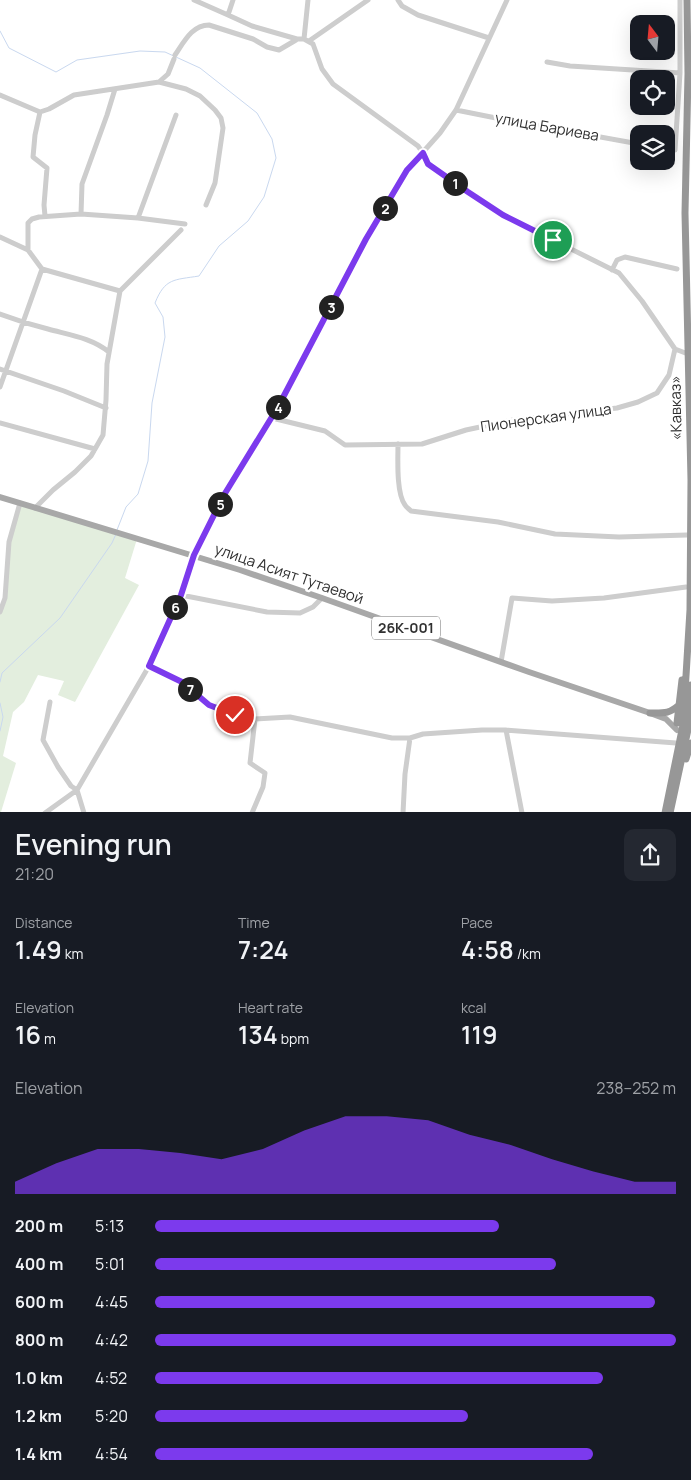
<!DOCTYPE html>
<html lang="en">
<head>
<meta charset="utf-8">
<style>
	:root { --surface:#171b24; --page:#242831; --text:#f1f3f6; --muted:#9ea1a6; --accent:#7c3aed }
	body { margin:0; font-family:Manrope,sans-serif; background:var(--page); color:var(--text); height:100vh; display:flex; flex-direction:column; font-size:19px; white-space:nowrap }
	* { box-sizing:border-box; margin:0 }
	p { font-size:16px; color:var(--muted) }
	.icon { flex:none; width:28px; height:28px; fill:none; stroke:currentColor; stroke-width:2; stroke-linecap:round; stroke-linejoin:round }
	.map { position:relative; height:812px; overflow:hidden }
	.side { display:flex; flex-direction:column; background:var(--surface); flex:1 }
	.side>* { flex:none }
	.needle { width:32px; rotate:344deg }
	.buttons { position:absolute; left:630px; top:15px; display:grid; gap:10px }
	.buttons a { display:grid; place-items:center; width:45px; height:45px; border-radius:10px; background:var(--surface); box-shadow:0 5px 20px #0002; font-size:25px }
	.pin { position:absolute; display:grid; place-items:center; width:42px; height:42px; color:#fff; margin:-21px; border:2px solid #fff; border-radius:50%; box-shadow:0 1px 5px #0007 }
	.km { position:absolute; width:25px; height:25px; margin:-12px; border-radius:50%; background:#222; color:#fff; font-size:14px; line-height:25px; text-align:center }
	.round { display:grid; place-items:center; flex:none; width:52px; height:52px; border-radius:10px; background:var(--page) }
	.head { display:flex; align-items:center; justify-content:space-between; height:85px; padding:0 15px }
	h1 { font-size:28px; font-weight:600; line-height:38px }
	.stats { display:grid; grid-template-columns:repeat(3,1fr); gap:8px; height:85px; padding:5px 15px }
	.stats div { display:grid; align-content:center }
	.stats b { font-size:25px; font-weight:600 }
	.stats small { font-size:14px; font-weight:400 }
	.stats p { font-size:14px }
	.chart { height:140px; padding:10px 15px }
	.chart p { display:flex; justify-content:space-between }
	.chart svg { width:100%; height:90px; margin-top:5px; fill:var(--accent); opacity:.7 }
	ul { padding:0 15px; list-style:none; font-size:16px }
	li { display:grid; grid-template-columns:80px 60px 1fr; align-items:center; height:38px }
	li i { height:12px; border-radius:6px; background:var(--accent) }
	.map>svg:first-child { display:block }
	.green { fill:#e3eede }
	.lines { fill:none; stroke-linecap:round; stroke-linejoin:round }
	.stream { stroke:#c9d8ef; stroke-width:1 }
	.minor { stroke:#cdcdcd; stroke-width:5 }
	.major { stroke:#a8a8a8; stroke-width:6 }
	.highway { stroke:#979797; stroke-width:7 }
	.route-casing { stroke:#fff; stroke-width:10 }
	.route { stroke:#7c3aed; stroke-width:6 }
	.labels { text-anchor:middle; stroke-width:5; stroke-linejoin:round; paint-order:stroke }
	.shield { fill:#fff; stroke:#6e6e6e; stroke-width:1 }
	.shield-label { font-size:14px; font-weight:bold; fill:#303030 }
	.street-label { font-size:15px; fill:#303030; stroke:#fff }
</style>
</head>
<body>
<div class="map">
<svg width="691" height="813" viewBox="0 0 691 813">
	<rect width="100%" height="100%" fill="#fff"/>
	<path class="green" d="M20 503 137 539 125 578 139 585 75 702 58 695 64 681 38 675 24 702 13 712 3 756 16 763 1 812 0 813V612L5 598 9 542Z"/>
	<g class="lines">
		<path class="stream" d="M0 31 9 48 56 72 77 60 140 51 165 52 200 68 257 113 272 139 276 158 264 197 248 221 219 246 199 276C174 280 165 278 155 303L163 317 165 337 152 403 148 461 138 494 126 507 117 530
			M0 682 2 673 60 618 112 543 116 534
			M0 703 3 717 0 731"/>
		<path class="minor" d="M194 0 228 15
			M233 0 228 15 252 26 297 39H304L313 44 322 69 333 84 418 146 423 153 427 164 503 215 619 273 642 301 675 349 688 354
			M398 0 402 6 418 15 489 38
			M304 39 308 0
			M309 41 368 0
			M175 55C184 42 192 25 209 25L253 39 267 47 279 50 296 40
			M547 62 570 66 680 73
			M159 82 186 89 200 96 215 110 221 118 223 128 215 183 206 205
			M0 95 40 112 49 109 74 95 159 82 168 74 174 59
			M456 110 496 118 639 144
			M40 112 35 135 33 157 47 168 44 205 45 216
			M666 149 675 150 680 73V0
			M81 214 82 184 107 115 115 89
			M138 218 176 115
			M0 237 28 250 42 269 120 291
			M28 250V223L32 219 39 217 81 214 138 218 185 224
			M612 270 617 260 625 257 677 269
			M0 314C16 320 32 325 48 329 70 335 92 338 109 352
			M0 369 64 391 106 408
			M0 387 42 269
			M272 418 325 431 345 445 422 444 466 430 513 420 617 408 638 402 657 393 669 375 675 349
			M0 423 95 449
			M398 444C398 458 396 493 405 505 406 507 409 509 411 511L498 522 555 534 619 537 687 535
			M35 508 53 490 75 472 91 456 103 435 106 400 107 364 120 291 181 230
			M181 595 267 612 300 613 313 607 322 598
			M0 612 5 598 9 542 20 503
			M501 662 512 598 552 601 604 598 686 587
			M149 666 182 682 209 705 235 715 255 719 290 717 392 738H410L423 734 482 730H506L676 743
			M50 702 43 740 58 767 71 786 77 790
			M506 730 522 813
			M77 790 84 813
			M45 813 77 790 149 666 181 595 194 555 224 495 272 418 367 239 407 170 440 133 456 110 507 0
			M252 813 263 787 265 773 250 763 255 719
			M403 813 405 774 410 738"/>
		<path class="major" d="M0 497 240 570 322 598 529 672 650 713 666 719 677 730"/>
		<path class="highway" d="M650 713C664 713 669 714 679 705
			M677 723 682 680
			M686 759 691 743
			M665 813 683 725 690 610 691 480 685 213 688 74 687 0
			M670 813 689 725 691 685"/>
	</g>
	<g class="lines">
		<g class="route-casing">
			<path id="route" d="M235 715 209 705 182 682 149 666 181 595 194 555 224 495 278 407 366 239 407 170 423 153 428 164 468 192 503 215 553 240"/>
		</g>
		<use href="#route" class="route"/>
	</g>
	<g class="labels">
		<rect class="shield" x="372" y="616.5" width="68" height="23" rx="4"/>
		<g class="shield-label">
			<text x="406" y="633">26К-001</text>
		</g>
		<g class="street-label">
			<text transform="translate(547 127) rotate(10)" y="5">улица Бариева</text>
			<text transform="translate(676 408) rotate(-91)" y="5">«Кавказ»</text>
			<text transform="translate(546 418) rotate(-8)" y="5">Пионерская улица</text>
			<text transform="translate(289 574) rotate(19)" y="5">улица Асият Тутаевой</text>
		</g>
	</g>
</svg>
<div class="buttons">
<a><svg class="needle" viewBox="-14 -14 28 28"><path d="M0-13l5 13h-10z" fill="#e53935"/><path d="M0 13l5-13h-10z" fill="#9ea1a6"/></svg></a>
<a><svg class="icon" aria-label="locate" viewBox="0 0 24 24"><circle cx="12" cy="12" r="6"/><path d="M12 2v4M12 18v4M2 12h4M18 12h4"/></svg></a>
<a><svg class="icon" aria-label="layers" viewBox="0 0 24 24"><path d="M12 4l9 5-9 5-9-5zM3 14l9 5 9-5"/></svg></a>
</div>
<div class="pin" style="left:553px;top:240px;background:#1e9e55"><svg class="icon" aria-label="arrive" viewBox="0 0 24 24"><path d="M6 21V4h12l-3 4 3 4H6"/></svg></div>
<div class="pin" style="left:235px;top:715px;background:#d93025"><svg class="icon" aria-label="check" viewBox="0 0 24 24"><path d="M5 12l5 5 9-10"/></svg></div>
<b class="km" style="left:455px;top:183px">1</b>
<b class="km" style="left:385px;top:208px">2</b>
<b class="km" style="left:331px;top:307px">3</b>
<b class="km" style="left:278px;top:407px">4</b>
<b class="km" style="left:220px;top:504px">5</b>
<b class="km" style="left:175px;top:607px">6</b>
<b class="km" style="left:190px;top:689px">7</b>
</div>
<section class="side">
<div class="head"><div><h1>Evening run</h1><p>21:20</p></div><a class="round"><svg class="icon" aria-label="share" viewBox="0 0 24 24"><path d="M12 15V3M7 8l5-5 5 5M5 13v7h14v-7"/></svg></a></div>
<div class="stats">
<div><p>Distance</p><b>1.49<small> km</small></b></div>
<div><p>Time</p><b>7:24</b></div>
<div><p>Pace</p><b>4:58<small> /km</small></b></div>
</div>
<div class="stats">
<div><p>Elevation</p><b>16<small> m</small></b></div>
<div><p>Heart rate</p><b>134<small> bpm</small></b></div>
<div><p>kcal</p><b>119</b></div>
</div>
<div class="chart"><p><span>Elevation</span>238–252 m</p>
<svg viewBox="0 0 160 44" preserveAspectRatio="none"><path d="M0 44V38L10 29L20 22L30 22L40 24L50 27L60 22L70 13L80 6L90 6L100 8L110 15L120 20L130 27L140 33L150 38L160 38V44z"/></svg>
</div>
<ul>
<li><b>200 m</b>5:13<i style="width:66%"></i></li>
<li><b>400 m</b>5:01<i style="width:77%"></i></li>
<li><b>600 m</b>4:45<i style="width:96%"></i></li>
<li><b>800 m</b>4:42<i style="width:100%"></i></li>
<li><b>1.0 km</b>4:52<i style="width:86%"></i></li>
<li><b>1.2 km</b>5:20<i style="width:60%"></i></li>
<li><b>1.4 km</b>4:54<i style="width:84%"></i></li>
</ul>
</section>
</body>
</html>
